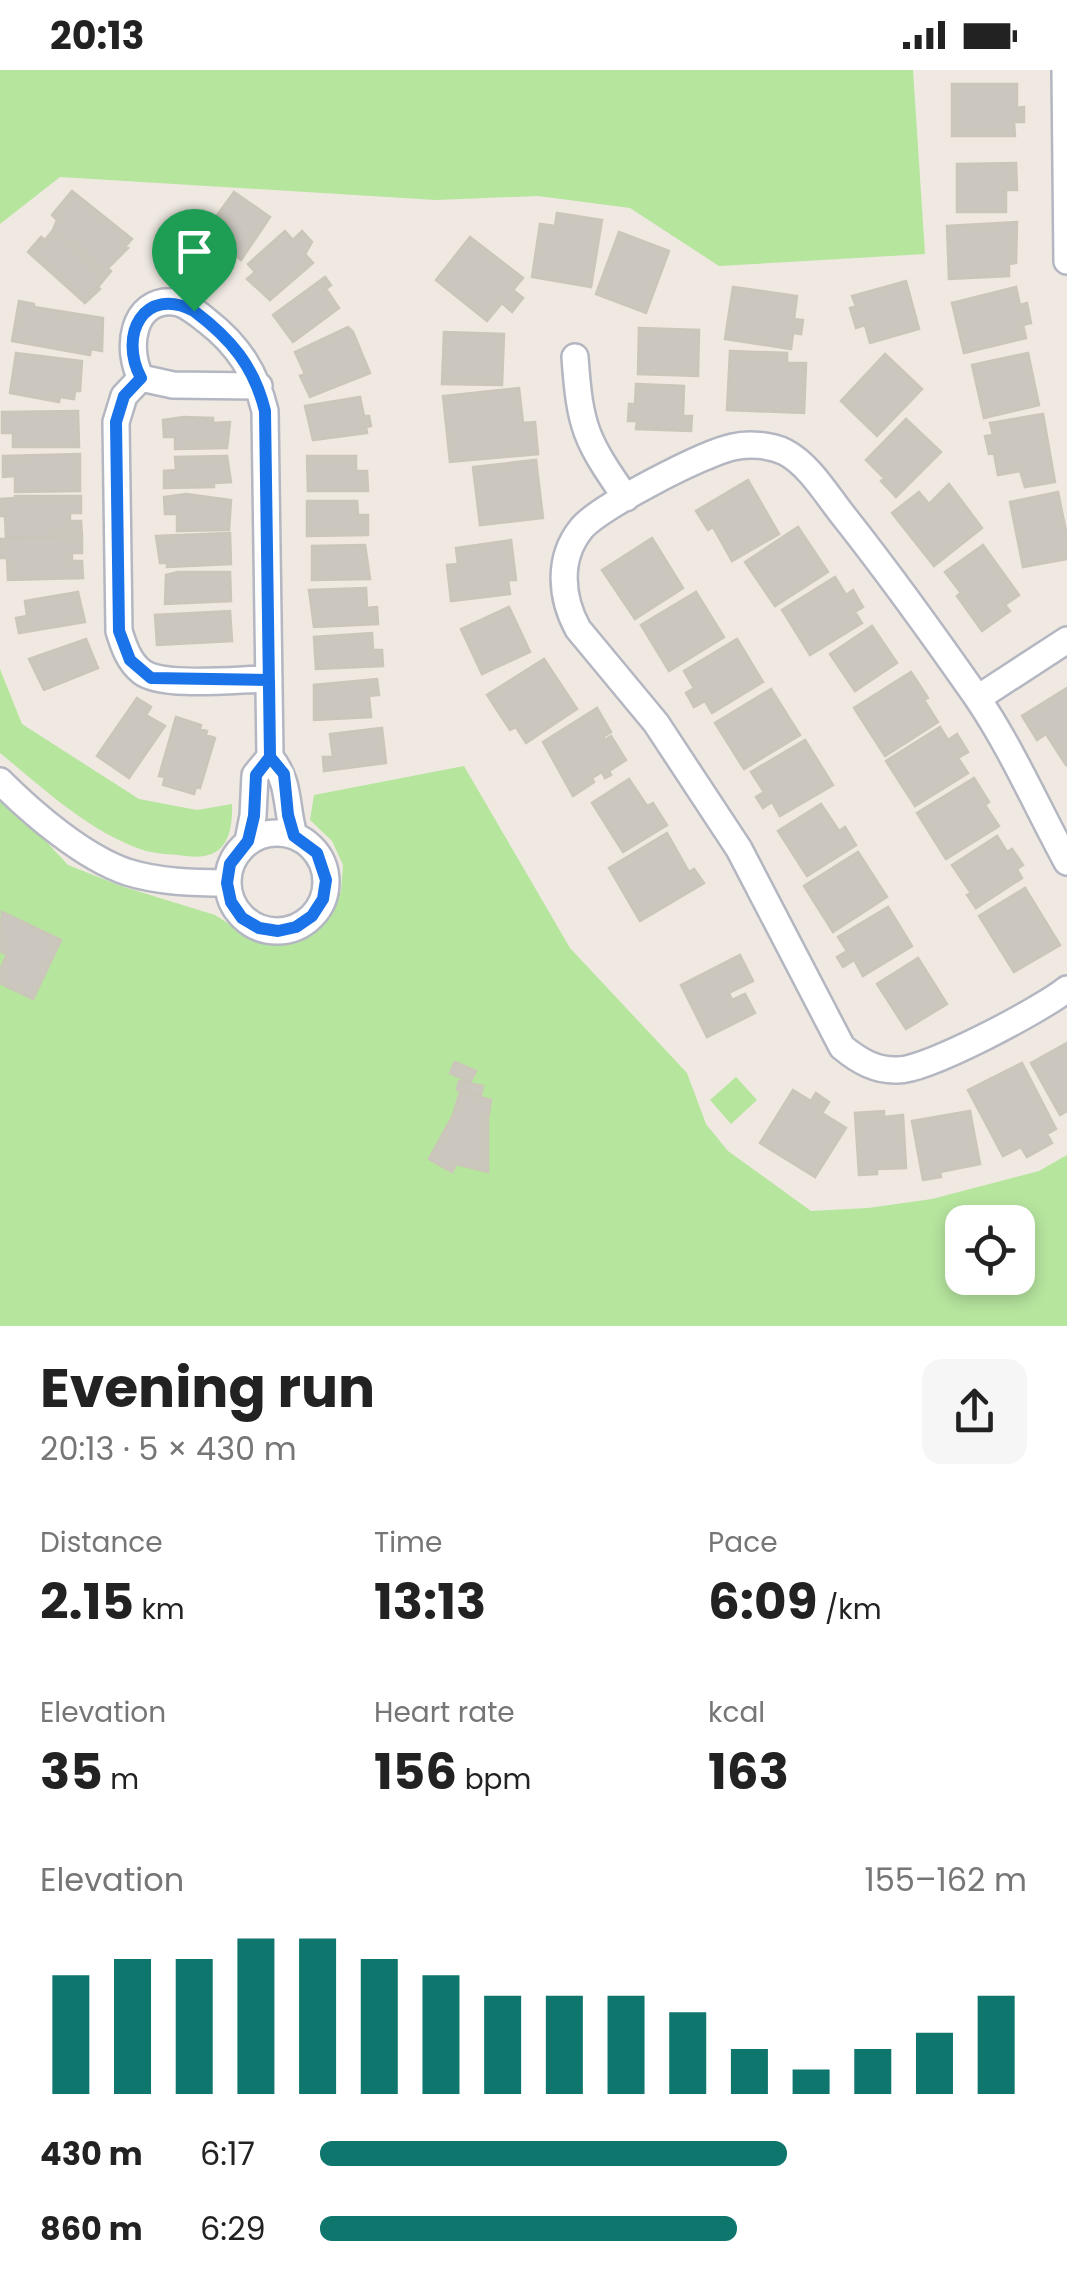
<!DOCTYPE html>
<html lang="en">
<head>
<meta charset="utf-8">
<style>
	:root { --surface:#fff; --page:#f6f6f6; --text:#222; --muted:#767676; --accent:#0f766e }
	body { margin:0; font-family:Poppins,sans-serif; background:var(--page); color:var(--text); height:100vh; display:flex; flex-direction:column; font-size:38px; white-space:nowrap }
	* { box-sizing:border-box; margin:0 }
	p { font-size:32px; color:var(--muted) }
	.icon { flex:none; width:55px; height:55px; fill:none; stroke:currentColor; stroke-width:2; stroke-linecap:round; stroke-linejoin:round }
	.map { position:relative; height:1256px; overflow:hidden }
	.details { display:flex; flex-direction:column; background:var(--surface); flex:1 }
	.details>* { flex:none }
	.tools { position:absolute; left:945px; top:1135px; display:grid; gap:20px }
	.tools a { display:grid; place-items:center; width:90px; height:90px; border-radius:20px; background:var(--surface); box-shadow:0 5px 15px #0003; font-size:50px }
	.pin { position:absolute; display:grid; place-items:center; width:85px; height:85px; color:#fff; margin:-102px -42px; border-radius:50% 50% 50% 0; rotate:-45deg; box-shadow:0 0 10px #0007 }
	.pin .icon { rotate:45deg }
	.round { display:grid; place-items:center; flex:none; width:105px; height:105px; border-radius:20px; background:var(--page) }
	.overview { display:flex; align-items:center; justify-content:space-between; height:170px; padding:0 40px }
	h1 { font-size:55px; font-weight:700; line-height:75px }
	.figures { display:grid; grid-template-columns:repeat(3,1fr); gap:15px; height:170px; padding:10px 40px }
	.figures div { display:grid; align-content:center }
	.figures b { font-size:50px; font-weight:700 }
	.figures small { font-size:28px; font-weight:400 }
	.figures p { font-size:28px }
	.chart { height:280px; padding:20px 40px }
	.chart p { display:flex; justify-content:space-between }
	.chart svg { width:100%; height:180px; margin-top:10px; stroke:var(--accent); stroke-width:6 }
	ul { padding:0 40px; list-style:none; font-size:32px }
	li { display:grid; grid-template-columns:160px 120px 1fr; align-items:center; height:75px }
	li i { height:25px; border-radius:12px; background:var(--accent) }
	.status { display:flex; justify-content:space-between; align-items:center; height:70px; padding:0 50px; background:var(--surface); direction:ltr }
	.status svg { height:28px; fill:currentColor }
	.map>svg:first-child { display:block }
	.green { fill:#b6e59e; fill-rule:evenodd }
	.building { fill:#cbc7bf; stroke:#cbc5ba; stroke-width:2.5 }
	.lines { fill:none; stroke-linecap:round; stroke-linejoin:round }
	.street-casing { stroke:#b4b7c1; stroke-width:30 }
	.street { stroke:#fff; stroke-width:25 }
	.route-casing { stroke:#fff; stroke-width:20 }
	.route { stroke:#1a73e8; stroke-width:12 }
</style>
</head>
<body>
<div class="status"><b>20:13</b><svg viewBox="0 0 49 12"><path d="M0 12V9h3v3zM5 12V6h3v6zM10 12V3h3v9zM15 12V0h3v12zM26 1h20v11H26zM47 4h2v5h-2z"/></svg></div>
<div class="map">
<svg width="1067" height="1256" viewBox="0 0 1067 1256">
	<rect width="100%" height="100%" fill="#efe9e1"/>
	<path class="green" d="M0 0H913L925 184 719 196 630 138 538 126 436 130 60 107 0 154Z
		M0 599 22 654 139 729 197 740 232 734C233 768 224 791 186 786 171 784 154 784 140 779 87 760 43 718 0 683Z
		M464 696 570 878 687 1003 706 1054 728 1081 811 1141 868 1138 932 1129 1039 1101 1067 1085V1256H0V722L68 795 121 816 215 845 259 873 282 872 312 863 328 849 341 821 343 795 332 771 310 750 314 725ZM962 1152H1018V1208H962Z
		M736 1007 757 1030 731 1054 710 1030Z"/>
	<path class="building" d="M952 14H1017V38L1024 37V52H1014L1015 66H952Z
		M1016 93 1017 120H1006V142H957V94Z
		M72 121 132 169 125 177 128 178 108 198 111 201 107 206 53 160 57 150 52 145Z
		M234 122 270 147 241 190 205 162Z
		M557 143 602 150 591 217 532 207 540 154 555 156Z
		M1017 152 1016 193 1009 194V206L949 209 947 156Z
		M53 160 107 206 98 217 100 219 85 233 28 182 41 167 45 170Z
		M285 161 293 170 302 161 312 172 305 184 313 193 270 230 247 209 255 202 248 194Z
		M619 162 669 181 646 243 596 224Z
		M470 167 523 208 513 220 523 228 512 242 502 233 487 251 436 210Z
		M325 207 331 215 326 219 339 238 293 272 273 245Z
		M906 211 919 259 870 273 865 255 856 258 850 238 856 236 852 226Z
		M733 217 797 226 794 249 803 250 801 264 793 263 791 279 725 269Z
		M1016 217 1020 235 1027 233 1031 253 1023 255 1026 268 964 283 952 233Z
		M19 231 34 234V237L103 248 102 281 91 279 90 285 12 271Z
		M348 257 353 262 370 303 310 327 300 306 305 304 295 282Z
		M639 258 699 260 698 306 638 304Z
		M444 262 504 264 502 315 442 314Z
		M730 281 787 283V293H806L804 343 727 340Z
		M16 283 82 291 80 321H75L74 329 60 327 59 332 10 323Z
		M1028 283 1039 335 984 348 972 295Z
		M885 284 922 319 877 366 841 331Z
		M636 314 684 316 683 346H692L691 361 636 359 637 351H628L629 334H635Z
		M519 318 523 353 535 352 538 384 450 392 443 326Z
		M360 327 364 346H369L371 356 366 357 367 363 313 370 305 336Z
		M78 341 79 377H13V363H2V342Z
		M1043 344 1055 412 1025 417 1020 401 998 405 994 383 989 384 985 366 993 365 990 353Z
		M183 347 213 348V353L230 352 227 378 175 379V367H164L163 350Z
		M906 349 941 382 896 427 881 411 884 408 866 390Z
		M80 384V421L15 422V406L3 407V386Z
		M227 386 231 412 214 413V417L164 418V401L176 400 175 387Z
		M307 386H356V401H367L368 421H308Z
		M536 390 543 448 480 455 473 397Z
		M748 410 779 464 732 491 713 457 708 460 696 441Z
		M949 414 982 458 934 496 892 443 919 422 929 434Z
		M1058 422 1067 466V489L1023 497 1010 432Z
		M186 424 231 430 229 460 177 461V444H165L164 427Z
		M15 426H81V443H70V451H81L82 466 6 468 5 446H0V429L15 428Z
		M307 431H357L358 445H368V465L307 466Z
		M798 457 828 502 775 536 745 492Z
		M230 463 231 494 167 497V493H160L156 466Z
		M82 466V483H72V491H82L83 508 8 510 7 488H0V469Z
		M652 468 683 518 635 549 602 500Z
		M511 470 516 510H508L510 524 451 531 447 495 458 494 456 478Z
		M365 475 370 509 312 510V476Z
		M983 475 1019 525 1005 535 1010 541 982 561 957 526 961 523 945 502Z
		M178 502H230L231 531 165 534 166 505Z
		M835 507 846 525 853 520 863 537 855 542 862 553 810 585 782 540Z
		M366 518 367 538 377 537 378 554 314 557 309 520Z
		M78 522 85 552 19 563 16 548 27 546 25 531Z
		M696 522 724 567 669 601 641 555Z
		M509 537 530 582 482 604 461 559Z
		M230 541 232 571 157 575 155 545Z
		M872 556 897 593 855 621 830 584Z
		M372 563 373 580H382L383 596 316 599 314 567Z
		M86 569 98 598 44 620 29 589Z
		M737 569 763 612 712 643 705 631 694 637 686 623 694 618 684 601Z
		M544 589 577 639 526 673 516 657 510 660 487 625Z
		M911 602 928 628 924 630 938 652 885 686 854 638Z
		M377 609 379 625 369 626 371 647 314 650V615Z
		M1067 618V694L1066 695 1046 664 1037 670 1022 646Z
		M771 619 800 665 744 699 715 653Z
		M137 628 151 637 146 645 165 656 129 708 97 686Z
		M597 638 611 662 603 667 605 670 611 666 626 690 609 701 611 705 605 708 602 702 592 708 594 712 573 726 543 672Z
		M176 647 201 655 200 659 207 661 206 665 215 668 200 718 196 717 194 724 163 715 165 707 159 706Z
		M940 657 948 670 957 664 968 682 958 688 968 703 915 736 886 691Z
		M382 658 386 693 324 701 323 687H333L330 664Z
		M805 670 833 715 780 746 772 732 763 738 756 727 764 722 751 702Z
		M974 708 989 732 985 735 999 756 946 789 917 743Z
		M629 709 647 736 653 733 667 755 623 782 592 733Z
		M821 734 839 761 845 757 856 775 807 806 778 761Z
		M667 763 689 802 694 799 704 813 640 851 609 798Z
		M997 766 1007 782 1012 779 1023 795 1017 799 1022 808 976 838 967 825 971 823 952 795Z
		M858 782 887 827 833 862 804 816Z
		M1025 818 1060 875 1014 902 979 846Z
		M888 837 912 876 863 906 854 890 843 897 837 887 847 881 838 867Z
		M2 842 61 870 33 929 0 913V900L7 885 0 881Z
		M740 885 753 911 729 923 732 930 745 924 755 943 707 967 681 915Z
		M918 888 947 934 906 959 877 914Z
		M1067 973V1041L1060 1045 1031 993Z
		M455 992 476 1001 470 1012 450 1003Z
		M1022 993 1056 1059 1047 1064 1052 1073 1027 1087 1021 1077 1003 1086 968 1020Z
		M459 1011 483 1016 481 1025 457 1020Z
		M793 1020 811 1031 816 1023 829 1032 822 1043 846 1058 815 1107 760 1073Z
		M460 1022 491 1030 488 1049V1102L456 1094 452 1102 429 1089 453 1045Z
		M884 1041V1047L903 1045 906 1098 877 1099V1104L859 1105 855 1043Z
		M970 1041 980 1094 940 1102 941 1107 923 1110 912 1051Z"/>
	<g class="lines">
		<g class="street-casing">
			<path id="street" d="M1065 0 1067 191
				M575 287C580 359 586 370 626 428
				M141 308C126 281 131 228 174 232 186 233 198 244 207 251 238 275 256 303 265 341L270 687C291 713 285 735 294 765
				M141 308 124 326 116 352 119 561C124 577 129 592 142 602 163 618 240 609 269 609
				M141 308 173 315 259 316
				M978 628 1067 570
				M0 711C32 743 83 787 127 802 159 812 194 813 227 813
				M228 812a49 49 0 1 1 98 0a49 49 0 1 1-98 0Z
				M248 771 253 746 255 705 270 687
				M1067 792C1037 737 1011 677 976 626 934 566 891 506 846 449 828 427 810 395 785 382 770 375 748 373 733 377 704 383 597 438 581 459 557 489 561 528 578 559L656 653 739 779 842 977C859 991 876 1001 898 1000 928 1000 1042 939 1067 919"/>
		</g>
		<use href="#street" class="street"/>
	</g>
	<g class="lines">
		<g class="route-casing">
			<path id="route" d="M194 241C231 269 254 296 265 341L270 687 256 705 254 746 248 771 230 794 227 813 231 832 242 848 259 858 278 861 296 857 312 846 323 829 326 810 317 783 294 766 288 745 284 704 270 687 269 610 151 608 130 590 119 561 116 352 124 326 141 308C118 265 144 215 194 241"/>
		</g>
		<use href="#route" class="route"/>
	</g>
</svg>
<div class="tools">
<a><svg class="icon" aria-label="locate" viewBox="0 0 24 24"><circle cx="12" cy="12" r="6"/><path d="M12 2v4M12 18v4M2 12h4M18 12h4"/></svg></a>
</div>
<div class="pin" style="left:194px;top:241px;background:#1e9e55"><svg class="icon" aria-label="arrive" viewBox="0 0 24 24"><path d="M6 21V4h12l-3 4 3 4H6"/></svg></div>
</div>
<section class="details">
<div class="overview"><div><h1>Evening run</h1><p>20:13 · 5 × 430 m</p></div><a class="round"><svg class="icon" aria-label="share" viewBox="0 0 24 24"><path d="M12 15V3M7 8l5-5 5 5M5 13v7h14v-7"/></svg></a></div>
<div class="figures">
<div><p>Distance</p><b>2.15<small> km</small></b></div>
<div><p>Time</p><b>13:13</b></div>
<div><p>Pace</p><b>6:09<small> /km</small></b></div>
</div>
<div class="figures">
<div><p>Elevation</p><b>35<small> m</small></b></div>
<div><p>Heart rate</p><b>156<small> bpm</small></b></div>
<div><p>kcal</p><b>163</b></div>
</div>
<div class="chart"><p><span>Elevation</span>155–162 m</p>
<svg viewBox="0 0 160 44" preserveAspectRatio="none"><path d="M5 44V15M15 44V11M25 44V11M35 44V6M45 44V6M55 44V11M65 44V15M75 44V20M85 44V20M95 44V20M105 44V24M115 44V33M125 44V38M135 44V33M145 44V29M155 44V20"/></svg>
</div>
<ul>
<li><b>430 m</b>6:17<i style="width:66%"></i></li>
<li><b>860 m</b>6:29<i style="width:59%"></i></li>
</ul>
</section>
</body>
</html>
